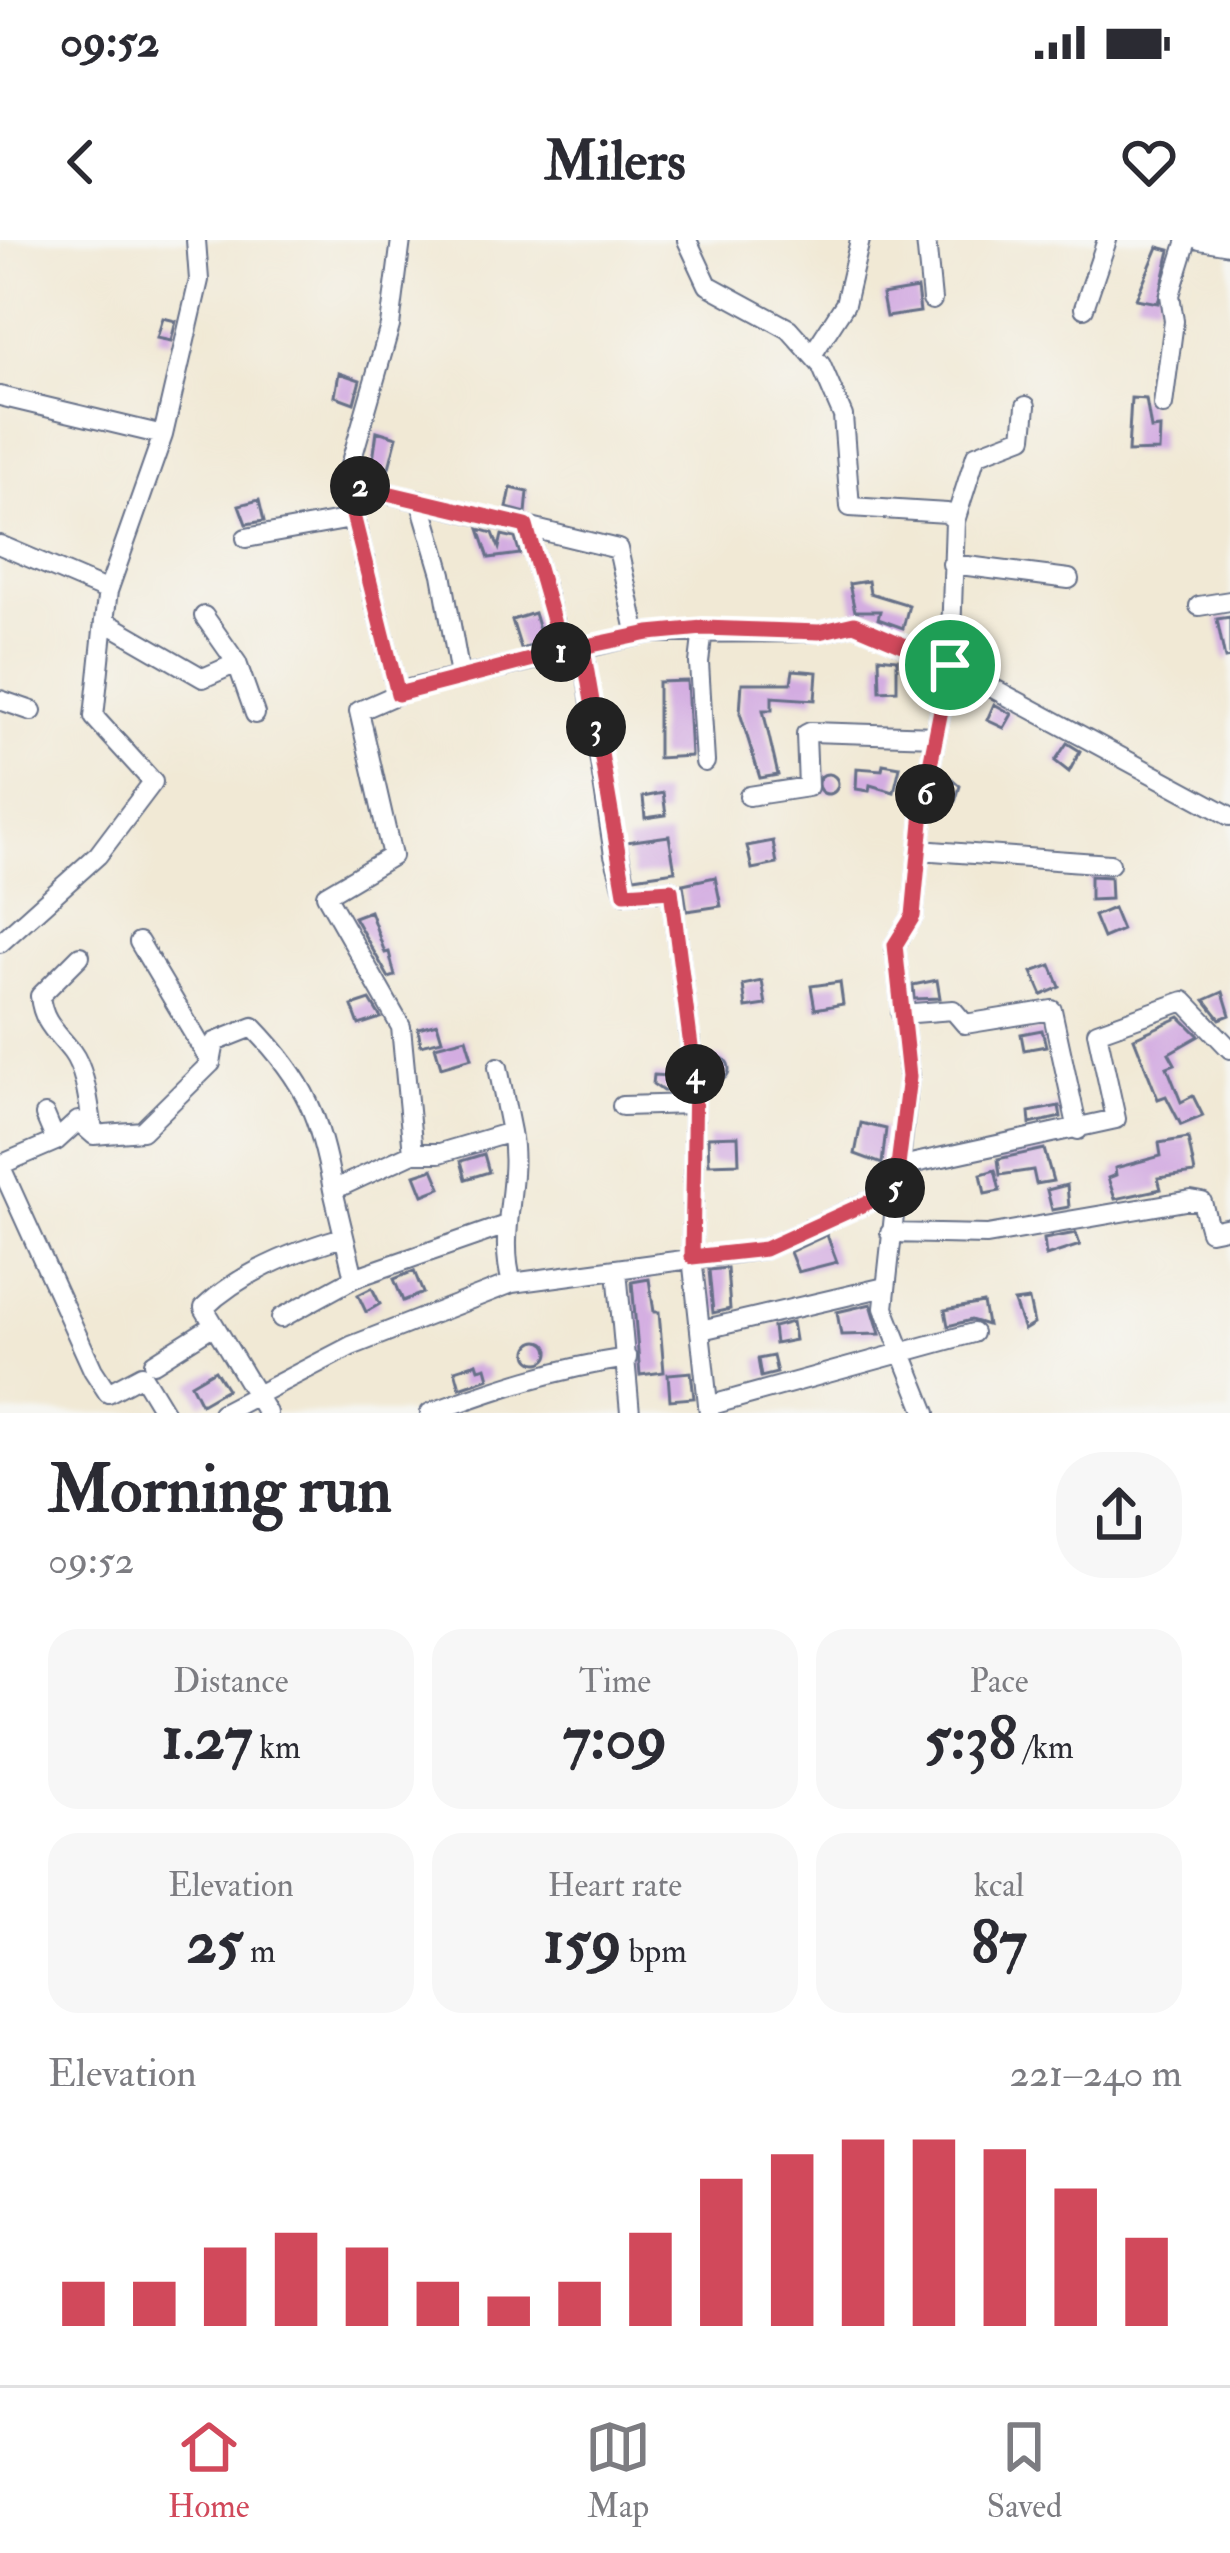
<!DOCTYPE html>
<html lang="en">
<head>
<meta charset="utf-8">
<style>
	:root { --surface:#fff; --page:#f7f7f7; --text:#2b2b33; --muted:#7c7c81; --line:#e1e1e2; --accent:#d1495b }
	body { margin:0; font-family:"IM FELL Double Pica",serif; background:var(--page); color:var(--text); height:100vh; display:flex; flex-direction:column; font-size:45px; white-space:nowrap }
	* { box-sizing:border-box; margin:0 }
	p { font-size:39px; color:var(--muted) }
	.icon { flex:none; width:66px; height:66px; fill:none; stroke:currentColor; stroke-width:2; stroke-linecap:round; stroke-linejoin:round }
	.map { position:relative; height:1173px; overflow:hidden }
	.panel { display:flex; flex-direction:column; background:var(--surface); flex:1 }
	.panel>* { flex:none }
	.pin { position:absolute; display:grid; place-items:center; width:102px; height:102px; color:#fff; margin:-51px; border:6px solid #fff; border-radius:50%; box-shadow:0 3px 12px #0007 }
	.km { position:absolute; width:60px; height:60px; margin:-30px; border-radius:50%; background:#222; color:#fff; font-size:33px; line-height:60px; text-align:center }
	.round { display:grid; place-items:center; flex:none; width:126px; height:126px; border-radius:48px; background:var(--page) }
	.headline { display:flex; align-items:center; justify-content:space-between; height:204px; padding:0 48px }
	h1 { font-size:66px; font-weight:700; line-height:90px }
	.figures { display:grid; grid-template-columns:repeat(3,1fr); gap:18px; height:204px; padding:12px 48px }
	.figures div { display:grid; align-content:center; border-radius:30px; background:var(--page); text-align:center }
	.figures b { font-size:60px; font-weight:700 }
	.figures small { font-size:33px; font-weight:400 }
	.figures p { font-size:33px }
	.chart { height:336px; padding:24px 48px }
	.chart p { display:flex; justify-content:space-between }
	.chart svg { width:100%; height:216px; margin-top:12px; stroke:var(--accent); stroke-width:6 }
	.status { display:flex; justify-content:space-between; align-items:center; height:84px; padding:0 60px; background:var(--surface); direction:ltr }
	.status svg { height:33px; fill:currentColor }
	header { display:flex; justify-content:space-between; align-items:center; height:156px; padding:0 48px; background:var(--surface); font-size:54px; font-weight:700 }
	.menu { display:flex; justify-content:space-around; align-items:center; height:168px; border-top:3px solid var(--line); background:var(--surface); font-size:33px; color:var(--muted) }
	.menu a { display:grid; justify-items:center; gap:6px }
	.menu .active { color:var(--accent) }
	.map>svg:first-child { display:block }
	.building { fill:#d3ace1 }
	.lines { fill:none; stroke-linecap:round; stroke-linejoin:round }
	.minor-casing { stroke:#667088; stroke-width:22 }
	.minor { stroke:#fff; stroke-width:18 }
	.route-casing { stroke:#fff; stroke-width:24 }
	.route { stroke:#d1495b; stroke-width:15 }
</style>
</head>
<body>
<div class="status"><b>09:52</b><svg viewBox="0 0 49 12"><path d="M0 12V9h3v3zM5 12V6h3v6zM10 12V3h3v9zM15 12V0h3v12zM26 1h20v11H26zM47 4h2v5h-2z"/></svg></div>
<header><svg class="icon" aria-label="back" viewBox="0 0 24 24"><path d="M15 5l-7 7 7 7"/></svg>Milers<svg class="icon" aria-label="heart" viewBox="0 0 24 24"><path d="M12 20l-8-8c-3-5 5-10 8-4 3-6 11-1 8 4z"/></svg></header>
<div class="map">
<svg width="1230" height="1173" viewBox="0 0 1230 1173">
	<rect width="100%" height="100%" fill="#f6f6f2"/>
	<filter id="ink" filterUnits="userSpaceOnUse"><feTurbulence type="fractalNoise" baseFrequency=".00833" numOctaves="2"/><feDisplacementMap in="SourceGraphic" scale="24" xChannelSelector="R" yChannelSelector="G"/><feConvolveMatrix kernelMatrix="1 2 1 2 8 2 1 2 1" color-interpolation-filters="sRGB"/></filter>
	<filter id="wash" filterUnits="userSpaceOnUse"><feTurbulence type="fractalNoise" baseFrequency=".004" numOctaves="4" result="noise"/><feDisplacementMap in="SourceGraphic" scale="48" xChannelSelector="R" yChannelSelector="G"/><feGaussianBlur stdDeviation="2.7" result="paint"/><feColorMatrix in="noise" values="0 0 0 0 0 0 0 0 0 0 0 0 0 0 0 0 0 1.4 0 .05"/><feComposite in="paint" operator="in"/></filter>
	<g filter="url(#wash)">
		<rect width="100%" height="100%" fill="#f1e9d5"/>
		<g id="blocks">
			<path class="building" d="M1158 7 1170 10 1158 63 1136 59Z
				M917 49 920 72 886 77 882 55Z
				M163 78 176 81 171 101 157 98Z
				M339 133 360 140 354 163 335 156Z
				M1131 158 1146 159 1151 189 1160 188 1159 211 1128 212Z
				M377 191 397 197 386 239 371 235Z
				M511 248 528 252 526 273 507 268Z
				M259 260 264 281 246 284 239 265Z
				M479 289 493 293 499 308 502 295 515 298 520 314 489 318Z
				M868 341 870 353 909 365 903 388 878 379 880 371H855L849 344Z
				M534 373 543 403 521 409 512 380Z
				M1230 377V418L1225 419 1217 379Z
				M965 391 990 398 988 421 964 414Z
				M879 417 897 419V450L880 451Z
				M793 430 817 432 815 460 772 457V470H763L778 535 760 538 740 473 742 443H791Z
				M687 441 691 516 658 518V442Z
				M994 464 1012 474 1004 488 987 480Z
				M1067 503 1080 511 1069 532 1055 521Z
				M883 524 900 527 894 552 870 545 869 551 856 549 857 528 882 530Z
				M943 531 960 546 955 562 938 557Z
				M818 544a10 10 0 1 1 20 0a10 10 0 1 1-20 0Z
				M663 553 666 575 645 578 643 557Z
				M669 596 675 631 634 637 626 602Z
				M773 601 777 624 752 629 747 606Z
				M1090 636 1110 637 1111 659 1090 660Z
				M715 637 721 666 687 671 683 644Z
				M1113 668 1122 690 1103 698 1094 676Z
				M370 671 385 713 389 712 395 736 389 738 354 677Z
				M1051 725 1060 747 1042 755 1032 732Z
				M937 740 940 758 914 759 913 745Z
				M762 741 766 765 746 768 743 745Z
				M840 742 843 764 815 769 811 746Z
				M1223 752 1230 775 1220 779 1205 760Z
				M370 760 381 778 359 785 352 766Z
				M1180 777 1199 796 1169 813 1175 824 1167 827 1181 862 1193 856 1203 876 1181 885 1166 856 1158 859 1134 798Z
				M437 783 442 800 421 805 418 788Z
				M1042 790 1046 806 1024 810 1021 794Z
				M466 798 472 818 441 827 435 806Z
				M705 829a12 12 0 1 1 24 0a12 12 0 1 1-24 0Z
				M654 835 681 837 680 851H663L653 844Z
				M1059 866 1061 877 1030 884 1029 872Z
				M861 883 886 889 882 924 855 914Z
				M738 896 739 923 709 924 708 897Z
				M1188 898 1195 933 1158 938 1161 949 1115 959 1108 938 1116 935 1115 928 1161 916 1159 903Z
				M1044 909 1053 941 1036 944 1033 930 1000 935 998 919Z
				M484 914 489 932 466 939 461 921Z
				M433 929 441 948 423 955 415 935Z
				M995 930 1000 951 985 954 981 934Z
				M1067 945 1069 967 1052 970 1047 950Z
				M1076 993 1080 1005 1046 1016 1044 999Z
				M827 995 837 1022 798 1032 790 1012Z
				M727 1028 730 1069 713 1073 709 1030Z
				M414 1031 423 1053 403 1061 394 1039Z
				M649 1039 654 1072H659L664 1132 640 1135 632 1042Z
				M372 1048 380 1064 366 1072 358 1055Z
				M1029 1060 1034 1084 1024 1090 1014 1062Z
				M983 1063 987 1085 971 1080 948 1086 945 1070Z
				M871 1064 880 1094 841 1095 837 1072Z
				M792 1082 795 1100 775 1104 773 1087Z
				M527 1112a11 11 0 1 1 22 0a11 11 0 1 1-22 0Z
				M773 1116 777 1133 761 1137 758 1119Z
				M477 1123 479 1129 486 1127 489 1138 460 1148 455 1130Z
				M215 1130 227 1149 201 1164 191 1144Z
				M691 1132 694 1158 670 1160 668 1134Z"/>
		</g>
	</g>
	<g filter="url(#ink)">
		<use href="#blocks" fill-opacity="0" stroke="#667088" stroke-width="3"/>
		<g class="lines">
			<g class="minor-casing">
				<path id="minor" d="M687 0 708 45 789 89 821 125 843 176 850 267 947 273 955 281 950 425 925 550 913 676 895 705 909 837 884 1068 926 1173
					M926 0 932 60
					M1200 0 1230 5
					M1084 68 1107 0
					M812 115 845 64 860 0
					M0 156 163 195 199 40 196 0
					M1163 165 1174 81 1170 55 1187 0
					M345 243 618 309 637 396
					M420 260 442 334 460 436
					M955 281 976 215 1023 197 1026 166
					M526 286 562 412
					M246 298 351 279
					M0 305 108 351 163 195
					M952 324 1069 339
					M108 351 104 381 203 438 237 423
					M1199 366 1230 361
					M204 376 237 423 255 474
					M703 389 699 423 705 522
					M583 409 614 615 625 653 671 650 695 839 692 1017 709 1173
					M398 454 345 243 390 86 401 0
					M0 460 32 471
					M749 556 808 547 806 494 810 492 936 496
					M919 610 1110 624
					M139 702 211 823
					M0 703 98 615 153 542 94 477 104 381
					M80 716 40 756C43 784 57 792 72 812 87 832 89 870 94 895
					M901 774 953 770 965 784 1052 770 1078 890
					M498 827 511 892
					M622 866 692 864
					M45 875 56 901
					M413 913 401 787 326 655 392 616 359 471 409 449 649 393 819 392 854 384 950 425 1230 576
					M0 925 56 901 78 881 94 895 142 891 211 823 215 802 253 787C306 842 320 877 333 950
					M0 925 93 1130 108 1153 142 1135 165 1173
					M897 927 1116 879 1097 792 1184 761 1230 809
					M890 993 987 995 1191 960 1202 962 1210 991 1230 987
					M617 1030 630 1173
					M354 1038 333 950 413 913H440L511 892C521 943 497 992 512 1043
					M281 1078 354 1038 506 985
					M701 1090 885 1047
					M154 1123 211 1087
					M708 1166 973 1093
					M222 1173 351 1106 512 1043 765 1009 894 950
					M267 1173 204 1068C240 1033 295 1011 343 997
					M430 1173C495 1149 558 1128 627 1118"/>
			</g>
			<use href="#minor" class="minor"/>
		</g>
	</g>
	<g class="lines" filter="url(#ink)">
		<g class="route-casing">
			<path id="route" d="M950 425 854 384 819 392 703 388 649 393 568 410 398 454 345 243 526 286 562 412 583 409 625 653 671 650 695 838 692 1017 765 1009 895 950 909 837 895 705 913 676 925 550 950 425"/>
		</g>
		<use href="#route" class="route"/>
	</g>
</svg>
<div class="pin" style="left:950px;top:425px;background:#1e9e55"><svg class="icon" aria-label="arrive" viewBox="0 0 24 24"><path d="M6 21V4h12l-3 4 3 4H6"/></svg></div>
<b class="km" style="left:561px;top:412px">1</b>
<b class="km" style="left:360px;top:246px">2</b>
<b class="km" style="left:596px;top:487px">3</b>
<b class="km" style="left:695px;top:834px">4</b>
<b class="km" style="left:895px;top:948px">5</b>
<b class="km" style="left:925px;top:554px">6</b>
</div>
<section class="panel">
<div class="headline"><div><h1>Morning run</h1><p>09:52</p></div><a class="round"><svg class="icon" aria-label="share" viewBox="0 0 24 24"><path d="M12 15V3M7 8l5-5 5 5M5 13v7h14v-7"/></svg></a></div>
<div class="figures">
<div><p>Distance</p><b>1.27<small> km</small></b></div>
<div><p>Time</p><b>7:09</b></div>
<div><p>Pace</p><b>5:38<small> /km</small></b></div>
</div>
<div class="figures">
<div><p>Elevation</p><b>25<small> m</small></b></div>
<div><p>Heart rate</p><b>159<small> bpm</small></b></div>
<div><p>kcal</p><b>87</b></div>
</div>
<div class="chart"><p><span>Elevation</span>221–240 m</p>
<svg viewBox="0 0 160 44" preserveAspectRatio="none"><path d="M5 44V35M15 44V35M25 44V28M35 44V25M45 44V28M55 44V35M65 44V38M75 44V35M85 44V25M95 44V14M105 44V9M115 44V6M125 44V6M135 44V8M145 44V16M155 44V26"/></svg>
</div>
</section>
<nav class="menu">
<a class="active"><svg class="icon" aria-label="home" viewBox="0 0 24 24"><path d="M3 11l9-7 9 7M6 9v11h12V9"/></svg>Home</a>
<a><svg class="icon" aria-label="map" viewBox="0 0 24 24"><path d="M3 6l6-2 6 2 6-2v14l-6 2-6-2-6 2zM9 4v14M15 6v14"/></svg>Map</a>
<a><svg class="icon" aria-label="saved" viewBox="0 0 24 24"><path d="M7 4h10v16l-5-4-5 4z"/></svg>Saved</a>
</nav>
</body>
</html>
